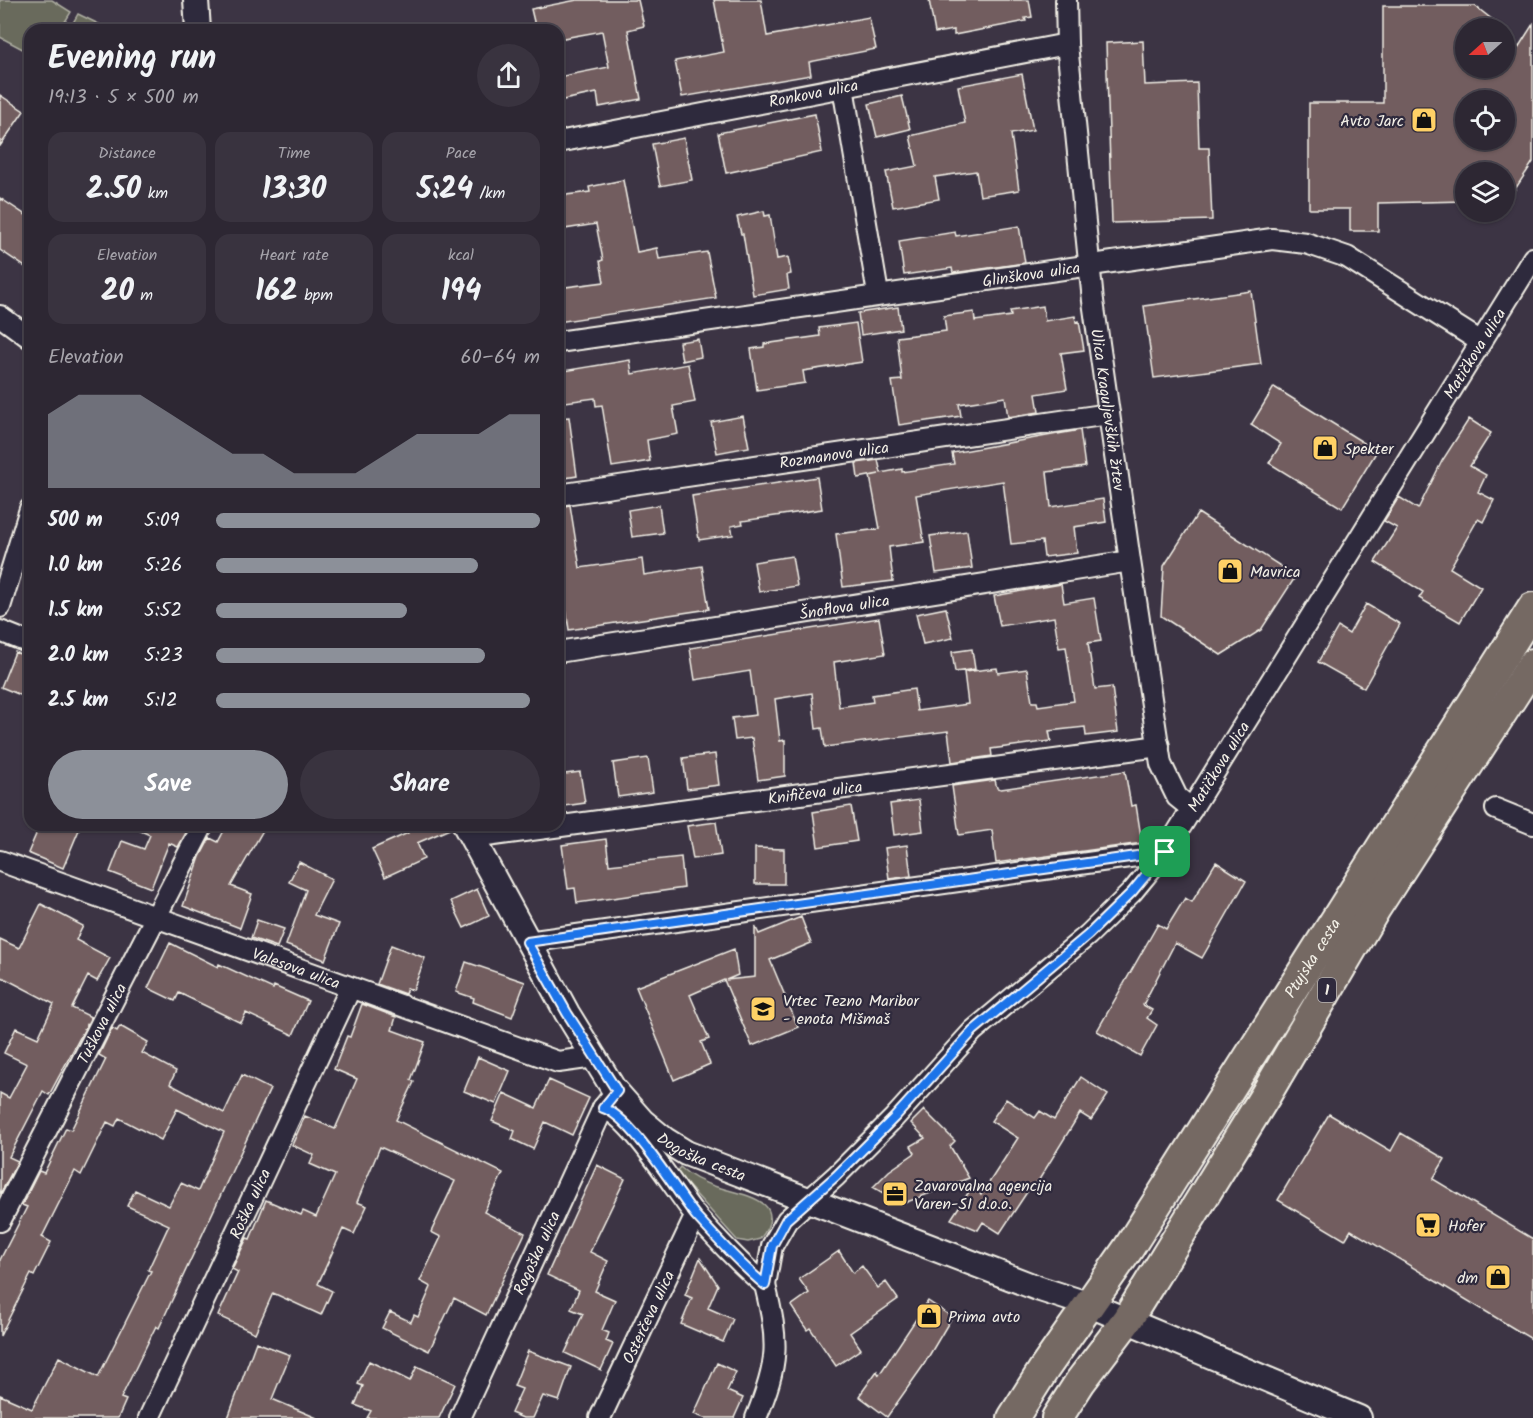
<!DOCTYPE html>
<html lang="en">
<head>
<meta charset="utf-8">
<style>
	:root { --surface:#2d2733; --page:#39333f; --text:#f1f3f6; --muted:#a7a5ac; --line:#48444e; --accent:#8c9099 }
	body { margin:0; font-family:Kalam,sans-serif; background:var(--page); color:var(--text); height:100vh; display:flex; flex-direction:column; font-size:22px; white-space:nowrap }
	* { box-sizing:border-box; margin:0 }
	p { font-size:20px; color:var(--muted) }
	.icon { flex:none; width:33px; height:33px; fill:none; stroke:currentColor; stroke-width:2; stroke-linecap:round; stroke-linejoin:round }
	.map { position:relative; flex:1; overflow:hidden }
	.sheet { position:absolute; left:24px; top:24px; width:540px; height:807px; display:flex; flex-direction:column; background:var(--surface); border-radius:18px; box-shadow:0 2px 4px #0004,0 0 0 2px var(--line) }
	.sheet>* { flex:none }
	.needle { width:39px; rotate:249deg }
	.buttons { position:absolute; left:1455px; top:18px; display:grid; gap:12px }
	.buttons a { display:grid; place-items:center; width:60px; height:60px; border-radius:50%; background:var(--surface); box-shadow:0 2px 4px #0004,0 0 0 2px var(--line); font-size:30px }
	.pin { position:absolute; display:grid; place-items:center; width:51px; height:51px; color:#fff; margin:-26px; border-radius:12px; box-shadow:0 3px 9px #0006 }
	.round { display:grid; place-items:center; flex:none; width:63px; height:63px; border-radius:32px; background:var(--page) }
	.headline { display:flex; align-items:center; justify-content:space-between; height:102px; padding:0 24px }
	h1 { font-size:33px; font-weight:700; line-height:45px }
	.stats { display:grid; grid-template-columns:repeat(3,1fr); gap:9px; height:102px; padding:6px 24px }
	.stats div { display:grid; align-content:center; border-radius:15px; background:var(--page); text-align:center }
	.stats b { font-size:30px; font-weight:700 }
	.stats small { font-size:16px; font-weight:400 }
	.stats p { font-size:16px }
	.chart { height:168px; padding:12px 24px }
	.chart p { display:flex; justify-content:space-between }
	.chart svg { width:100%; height:108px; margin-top:6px; fill:var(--accent); opacity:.7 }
	.button { display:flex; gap:12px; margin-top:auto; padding:12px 24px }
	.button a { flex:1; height:69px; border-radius:36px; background:var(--accent); color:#fff; font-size:24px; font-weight:700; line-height:69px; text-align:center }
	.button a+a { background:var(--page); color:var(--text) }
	ul { padding:0 24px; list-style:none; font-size:20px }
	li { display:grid; grid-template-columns:96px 72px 1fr; align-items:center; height:45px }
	li i { height:15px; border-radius:8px; background:var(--accent) }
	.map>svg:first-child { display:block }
	.green { fill:#696b5c; stroke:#aeaea2; stroke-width:1.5 }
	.building { fill:#725d5f; stroke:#f4f1e8; stroke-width:1.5; fill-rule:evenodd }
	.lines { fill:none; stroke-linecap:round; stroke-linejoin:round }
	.minor-casing { stroke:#f4f1e8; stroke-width:24 }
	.tertiary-casing { stroke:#f4f1e8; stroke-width:28 }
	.primary-casing { stroke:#f4f1e8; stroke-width:34 }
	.minor { stroke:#2f2a3d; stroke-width:20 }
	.tertiary { stroke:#2f2a3d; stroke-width:24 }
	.primary { stroke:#756964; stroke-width:30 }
	.route-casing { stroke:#fff; stroke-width:12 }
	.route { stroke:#1a73e8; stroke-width:8 }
	.labels { text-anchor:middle; stroke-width:4.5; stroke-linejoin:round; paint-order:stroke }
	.shield { fill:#2f2a3d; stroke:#b9b5b5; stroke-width:1.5 }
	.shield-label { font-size:15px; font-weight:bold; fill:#f4f1e8 }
	.street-label { font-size:16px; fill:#f4f1e8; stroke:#2f2a3d }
	.poi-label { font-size:16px; fill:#f4f1e8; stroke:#2f2a3d; text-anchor:start }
</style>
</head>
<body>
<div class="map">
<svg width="1533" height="1418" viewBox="0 0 1533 1418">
	<rect width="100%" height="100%" fill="#3c3444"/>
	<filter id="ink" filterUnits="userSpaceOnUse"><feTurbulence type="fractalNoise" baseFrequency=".0167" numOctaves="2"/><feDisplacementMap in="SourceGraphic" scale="12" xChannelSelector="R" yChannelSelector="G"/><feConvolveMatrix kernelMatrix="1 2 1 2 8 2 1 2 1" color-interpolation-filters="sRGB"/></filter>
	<g filter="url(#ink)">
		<path class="green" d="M0 0H52L71 12 60 30H30V53L0 37Z
			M78 14 111 30H69Z
			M680 1167C691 1177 703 1183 717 1187 743 1195 791 1200 760 1239L748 1242 737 1240 676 1172Z"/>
		<path class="building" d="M577 0H638L644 26 628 30 641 99 599 107 597 93 558 101V77L609 67 602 31 558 39V30H536L531 9Z
			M714 0H761L767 36 869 17 876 49 809 62 811 75 682 97 675 61 724 52Z
			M929 0H1029L1032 17 1025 18 1026 21 954 35V30L935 33Z
			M1383 6H1475L1503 28H1466V68H1504V33L1518 48 1533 24V162L1504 206V172H1466V201L1378 203V231H1350V209H1309V103H1383ZM1466 100H1504V140H1466Z
			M1143 41 1145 85 1197 83 1199 148H1209L1212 220 1112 223 1106 43Z
			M1022 74 1033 130 1011 134 1019 190 980 196 976 171 935 177 939 199 893 207 886 172 917 166 910 136 965 123 958 86Z
			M0 95 24 111 0 146Z
			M902 96 910 129 877 137 869 104Z
			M815 114 822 152 726 173 718 133Z
			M684 138 692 180 660 186 652 144Z
			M623 180 637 252 657 248 659 259 707 252 716 298 558 322V288L604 282 600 261 603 260 596 224 558 230V196L590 192 589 187Z
			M0 198 30 218V270L0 250Z
			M764 211 765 216 770 215 777 259 788 257 791 274 787 275 789 289 753 295 743 234H741L737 217Z
			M1019 226 1025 263 953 273 952 268 904 275 899 241 955 232 956 236Z
			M1251 291 1261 364 1154 378 1144 306Z
			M1043 306 1045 321 1075 316 1076 322 1079 321 1084 350 1061 353 1067 389 1036 394 1039 412 1008 417 1005 397 959 404 961 416 899 425 892 381 902 380 897 337 946 331 944 316 974 312 975 321 1011 316 1010 311Z
			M898 307 901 329 861 335 858 313Z
			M856 323 862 362 803 371 805 383 757 390 751 349 764 347V344L820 336 819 328Z
			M698 339 701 357 682 361 679 342Z
			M630 360 632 374 688 364 695 402 673 406 678 434 647 440 650 461 612 467 602 405 596 406 595 398 558 403V372Z
			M1274 387 1377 451 1342 508 1269 463 1281 444 1251 425Z
			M743 416 749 447 717 453 711 422Z
			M569 417 577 476 558 479V418Z
			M1469 419 1491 433 1470 466 1486 475 1478 492 1494 500 1483 522 1478 519 1450 568 1481 587 1460 622 1419 598 1423 592 1375 562 1397 528 1384 521 1399 497 1418 509 1442 461Z
			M1080 430 1085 467 1047 472 1051 507 1103 499 1106 522 1074 527 1077 553 1044 557 1042 541 1011 544 1003 481 916 495 924 542 889 547 893 581 843 587 836 534 880 529 870 476 879 474 858 478 856 463 878 460 881 473 902 469V472L954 464 952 453Z
			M817 477 822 509 742 521 743 524 731 526 733 535 699 540 692 496Z
			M570 505 580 568 642 559 644 575 702 566 709 609 569 630 558 550V507Z
			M659 505 663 533 632 537 628 510Z
			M1198 513 1296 576 1261 630 1221 655 1161 616 1164 566Z
			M967 531 972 568 936 573 930 536Z
			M792 556 797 586 759 592 754 562Z
			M1061 584 1064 603 1094 598 1101 641 1088 643 1095 689 1112 687 1118 732 1086 736 1085 727 1049 731 1051 741 991 749 992 756 952 762 948 731 825 747 822 728 816 729 812 693 775 699 780 741 785 740V776L758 780 752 738 735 740 732 718 756 715 750 671 695 680 690 648 879 618 885 654 834 662 839 707 873 702 872 695 914 689 917 711 968 704 964 672 997 668 998 673 1027 669 1032 702H1037L1038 706 1074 701 1066 647 1059 648 1054 617 1000 626 994 596Z
			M1366 604 1400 624 1364 688 1318 662 1338 627 1349 634Z
			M946 608 953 638 923 644 916 614Z
			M972 649 975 669 955 672 952 652Z
			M15 652 30 658V699L1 687Z
			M715 754 719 785 687 789 683 758Z
			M648 758 653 792 618 797 613 763Z
			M1125 771 1131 806 1136 805 1142 843 996 863 992 830 959 835 952 786 995 780 997 788 1001 789Z
			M580 772 585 803 558 807V775Z
			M919 800 923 831 894 835 890 804Z
			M851 806 857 841 818 847 813 812Z
			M716 822 721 855 693 859 687 826Z
			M40 825H81L63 868 28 853Z
			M127 825H179L188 829 178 847 169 843 151 888 110 872 122 841 144 849 150 835Z
			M227 825H266L231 886 252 894 240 928 183 906 200 857 210 838 218 842Z
			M405 825H451L452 828 417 843 424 859 385 877 372 849 408 833Z
			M606 839 609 865 681 857 684 888 577 903 575 888 568 889 562 845Z
			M907 845 911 876 889 879 885 848Z
			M755 848 784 849V884H755Z
			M299 862 332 879 314 915 339 924 325 960 286 945 306 890 289 882Z
			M1216 862 1246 881 1202 958 1175 943 1143 1005 1152 1010 1147 1018 1157 1025 1140 1056 1097 1031 1158 924 1166 929 1185 898 1192 902Z
			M477 889 489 916 464 928 451 901Z
			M41 904 83 926 76 940 110 958 97 981 88 976 72 1008 91 1017 49 1095 43 1091 9 1157 18 1161 0 1194V1093L9 1098 27 1064 4 1053 16 1028 38 1038 54 1004 0 976V939L19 948Z
			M801 917 811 943 770 960 798 1027 752 1046 724 980 690 995 709 1039 701 1042 710 1064 674 1080 636 987 734 949 738 975 726 980 755 977V926L759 934Z
			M257 920 284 929 277 947 251 938Z
			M170 943 218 967 219 964 273 989 274 986 308 1001 293 1035 246 1013 241 1023 179 993 175 1001 148 988Z
			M391 945 425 958 413 990 407 988 405 994 377 984Z
			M466 962 525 982 512 1017 473 1002 474 998 456 992Z
			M362 1004 396 1017 392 1030 425 1042 411 1080 414 1082 396 1120 503 1173 484 1212 525 1233 486 1315 454 1298 429 1351 382 1328 390 1312 411 1322 414 1315 418 1317 431 1287 420 1281 441 1237 431 1232 455 1181 380 1147 357 1202 367 1206 354 1234 343 1229 318 1284 332 1291 321 1315 273 1293 255 1333 218 1316 238 1272 232 1269 247 1238 250 1239 266 1200 301 1215 303 1211 316 1217 335 1175 310 1164 314 1155 292 1145 305 1116 335 1129 357 1079 334 1069 347 1036 350 1037Z
			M120 1026 148 1042 142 1053 176 1071 170 1084 224 1113 242 1075 270 1089 159 1328 156 1326 121 1398 126 1400 118 1418H0V1395L32 1409 59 1357 98 1377 151 1271 148 1270 169 1225 127 1206 135 1190 169 1206 181 1183 198 1191 224 1132 177 1109 161 1140 119 1118 115 1126 107 1122 81 1175 75 1171 42 1237 51 1242 34 1276 31 1274 0 1336V1260L27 1207 22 1205 39 1171 44 1173 66 1128 71 1130 106 1059 99 1055 112 1028 117 1031Z
			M478 1057 510 1071 496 1104 464 1091Z
			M1081 1077 1108 1095 1091 1120 1080 1113 1034 1188 1031 1186 1000 1233 983 1222 978 1230 951 1219 974 1184 981 1195 1018 1138 991 1121 1006 1099 1035 1118 1040 1111 1054 1120Z
			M549 1080 589 1098 572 1135 545 1122 533 1149 512 1139 515 1131 492 1121 504 1093 536 1108Z
			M924 1110 955 1141 950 1146 969 1178 902 1204 873 1187 889 1171 915 1153 911 1146 925 1138 911 1123Z
			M1329 1114 1391 1151 1401 1133 1445 1159 1433 1179 1533 1239V1340L1351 1230 1345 1240 1278 1200Z
			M597 1165 625 1179 590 1252 608 1261 595 1291 615 1300 602 1330 609 1333 606 1341 613 1344 601 1370 565 1353 583 1314 571 1309 579 1290 547 1275Z
			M839 1251 853 1273 862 1266 878 1288 886 1282 898 1299 850 1333 861 1349 836 1366 810 1328 807 1330 791 1306 809 1293 799 1279Z
			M700 1258 718 1285 708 1308 733 1319 723 1342 681 1324 692 1298 685 1295Z
			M928 1301 952 1317 923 1366 887 1417 859 1396 877 1371 879 1375Z
			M256 1342 290 1355 272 1399 317 1418H228Z
			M528 1351 571 1367 559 1401 543 1396 533 1418H523L511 1413 522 1389 514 1386Z
			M369 1361 410 1381 417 1366 455 1384 439 1418H367L371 1411 355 1405 363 1386 358 1384Z
			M717 1363 736 1372 727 1391 743 1398 734 1418H704L694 1414Z"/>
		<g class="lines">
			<g class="minor-casing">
				<g id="minor">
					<path id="s1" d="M1066 0 1067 44 1093 301 1130 561 1161 764 1177 797 1192 809"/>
					<path d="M843 87 878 294"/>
					<path id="s2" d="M558 142 1067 44"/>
					<path d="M0 316 30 338"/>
					<path id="s3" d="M558 342 1272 239 1306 243 1347 257 1481 342"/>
					<path id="s4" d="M558 495 1109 414"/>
					<path d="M0 607 30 509"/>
					<path d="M0 631 30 643"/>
					<path id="s5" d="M558 652 1130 561"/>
					<path d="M1496 809 1533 824"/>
					<path id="s6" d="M472 838 1159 746"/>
					<path id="s7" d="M0 861 558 1062 594 1057"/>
					<path d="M527 942 1165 852"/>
					<path d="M603 1108C631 1116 675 1190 696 1216 718 1240 740 1264 765 1285 779 1343 779 1362 756 1418"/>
					<path id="s8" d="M0 1221 203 825"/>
					<path id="s9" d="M765 1285 772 1246 787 1220 836 1176 894 1118 973 1031 1088 935 1132 892 1165 852 1533 258"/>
					<path id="s10" d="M149 1418 350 989"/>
					<path id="s11" d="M460 1418 603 1108 611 1098"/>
					<path id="s12" d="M600 1418 696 1215"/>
				</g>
			</g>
			<g class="tertiary-casing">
				<g id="tertiary">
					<path d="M196 0 198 30"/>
					<path id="s13" d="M465 825 567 1013 613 1088 642 1121 665 1140 686 1153 1040 1289 1090 1305 1359 1418"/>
				</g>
			</g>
			<g class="primary-casing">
				<g id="primary">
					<path id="s14" d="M1013 1418 1044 1369 1128 1249 1533 608"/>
					<path d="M1057 1418 1080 1382 1127 1320 1265 1096 1376 907 1533 664"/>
				</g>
			</g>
			<use href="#minor" class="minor"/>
			<use href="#tertiary" class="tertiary"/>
			<use href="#primary" class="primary"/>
		</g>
	</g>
	<g class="lines" filter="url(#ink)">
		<g class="route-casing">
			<path id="route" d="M1165 852 1132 892 1088 935 973 1031 894 1118 836 1176 786 1220 772 1246 765 1285C740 1264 718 1240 696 1216 675 1190 631 1116 603 1108L617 1091 567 1013 527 942Z"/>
		</g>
		<use href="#route" class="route"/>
	</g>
	<defs>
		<g id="shop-square" transform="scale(1.35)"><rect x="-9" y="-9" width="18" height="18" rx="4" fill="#ffd166" stroke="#2f2a3d"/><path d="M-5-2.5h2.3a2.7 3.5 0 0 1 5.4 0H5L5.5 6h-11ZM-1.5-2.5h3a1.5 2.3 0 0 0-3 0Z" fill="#111"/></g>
		<g id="school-square" transform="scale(1.35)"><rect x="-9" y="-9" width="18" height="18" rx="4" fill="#ffd166" stroke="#2f2a3d"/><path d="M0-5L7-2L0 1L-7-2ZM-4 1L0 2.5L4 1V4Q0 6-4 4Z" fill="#111"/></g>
		<g id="office-square" transform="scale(1.35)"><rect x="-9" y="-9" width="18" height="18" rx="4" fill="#ffd166" stroke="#2f2a3d"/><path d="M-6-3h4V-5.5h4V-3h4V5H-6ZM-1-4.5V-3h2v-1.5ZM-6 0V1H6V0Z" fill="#111"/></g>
		<g id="supermarket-square" transform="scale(1.35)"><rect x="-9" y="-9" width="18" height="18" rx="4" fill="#ffd166" stroke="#2f2a3d"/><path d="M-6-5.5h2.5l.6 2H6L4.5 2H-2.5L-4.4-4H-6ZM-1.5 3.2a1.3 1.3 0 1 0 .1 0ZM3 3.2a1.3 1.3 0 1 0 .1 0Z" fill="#111"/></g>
	</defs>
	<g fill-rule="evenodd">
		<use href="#shop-square" x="1424" y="120"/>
		<use href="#shop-square" x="1325" y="448"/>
		<use href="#shop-square" x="1230" y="571"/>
		<use href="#school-square" x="763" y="1009"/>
		<use href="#office-square" x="895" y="1194"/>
		<use href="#supermarket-square" x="1428" y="1225"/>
		<use href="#shop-square" x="1498" y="1277"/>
		<use href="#shop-square" x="929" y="1316"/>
	</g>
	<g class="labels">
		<rect class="shield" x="1318" y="978" width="18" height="24" rx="4.5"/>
		<g class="shield-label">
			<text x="1327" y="995">1</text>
		</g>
		<g class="street-label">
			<text dy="6" stroke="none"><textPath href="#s2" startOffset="260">Ronkova ulica</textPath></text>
			<text dy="6" stroke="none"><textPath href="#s3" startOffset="478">Glinškova ulica</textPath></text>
			<text dy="6" stroke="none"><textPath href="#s9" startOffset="1185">Matičkova ulica</textPath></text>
			<text dy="6" stroke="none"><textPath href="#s1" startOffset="412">Ulica Kraguljevških žrtev</textPath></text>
			<text dy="6" stroke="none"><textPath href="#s4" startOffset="279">Rozmanova ulica</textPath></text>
			<text dy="6" stroke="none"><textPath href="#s5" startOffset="290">Šnoflova ulica</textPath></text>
			<text dy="6" stroke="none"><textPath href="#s9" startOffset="699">Matičkova ulica</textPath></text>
			<text dy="6" stroke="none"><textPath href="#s6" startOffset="346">Knifičeva ulica</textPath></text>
			<text dy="6" stroke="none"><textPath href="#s14" startOffset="549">Ptujska cesta</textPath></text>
			<text dy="6" stroke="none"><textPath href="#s7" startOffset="315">Valesova ulica</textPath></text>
			<text dy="6" stroke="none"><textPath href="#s8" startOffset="222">Tuškova ulica</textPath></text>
			<text dy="6" stroke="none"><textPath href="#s13" startOffset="416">Dogoška cesta</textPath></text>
			<text dy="6" stroke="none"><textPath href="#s10" startOffset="237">Roška ulica</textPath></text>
			<text dy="6" stroke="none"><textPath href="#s11" startOffset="182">Rogoška ulica</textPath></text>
			<text dy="6" stroke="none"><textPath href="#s12" startOffset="112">Osterčeva ulica</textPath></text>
		</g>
		<g class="poi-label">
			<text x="1404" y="126" text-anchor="end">Avto Jarc</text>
			<text x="1344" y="454">Spekter</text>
			<text x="1250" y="577">Mavrica</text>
			<text x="783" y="1006">Vrtec Tezno Maribor<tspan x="783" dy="18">- enota Mišmaš</tspan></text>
			<text x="914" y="1191">Zavarovalna agencija<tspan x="914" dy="18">Varen-SI d.o.o.</tspan></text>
			<text x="1448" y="1231">Hofer</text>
			<text x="1478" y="1283" text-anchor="end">dm</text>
			<text x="948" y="1322">Prima avto</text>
		</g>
	</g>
</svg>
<div class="buttons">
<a><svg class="needle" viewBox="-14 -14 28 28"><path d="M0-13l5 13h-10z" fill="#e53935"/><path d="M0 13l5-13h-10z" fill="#a7a5ac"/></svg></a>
<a><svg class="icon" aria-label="locate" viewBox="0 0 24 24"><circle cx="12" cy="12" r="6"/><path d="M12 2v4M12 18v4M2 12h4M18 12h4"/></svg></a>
<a><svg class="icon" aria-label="layers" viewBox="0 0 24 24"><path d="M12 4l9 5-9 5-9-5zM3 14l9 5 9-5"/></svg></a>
</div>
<div class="pin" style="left:1165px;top:852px;background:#1e9e55"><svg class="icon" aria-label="arrive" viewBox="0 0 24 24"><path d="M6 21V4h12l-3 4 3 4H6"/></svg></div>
<section class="sheet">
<div class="headline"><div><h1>Evening run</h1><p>19:13 · 5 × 500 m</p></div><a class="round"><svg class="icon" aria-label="share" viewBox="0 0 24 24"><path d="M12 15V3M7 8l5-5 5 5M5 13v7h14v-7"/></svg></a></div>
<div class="stats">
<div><p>Distance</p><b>2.50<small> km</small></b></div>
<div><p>Time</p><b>13:30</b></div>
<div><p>Pace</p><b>5:24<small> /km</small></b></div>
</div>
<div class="stats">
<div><p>Elevation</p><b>20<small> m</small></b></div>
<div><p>Heart rate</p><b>162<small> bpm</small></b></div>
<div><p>kcal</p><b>194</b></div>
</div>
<div class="chart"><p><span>Elevation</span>60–64 m</p>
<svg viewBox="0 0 160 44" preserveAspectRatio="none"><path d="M0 44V14L10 6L20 6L30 6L40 14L50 22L60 30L70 30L80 38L90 38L100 38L110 30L120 22L130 22L140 22L150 14L160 14V44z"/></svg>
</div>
<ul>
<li><b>500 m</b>5:09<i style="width:100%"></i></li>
<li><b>1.0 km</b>5:26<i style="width:81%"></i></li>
<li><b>1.5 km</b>5:52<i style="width:59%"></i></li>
<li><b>2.0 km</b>5:23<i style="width:83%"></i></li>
<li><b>2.5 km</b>5:12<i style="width:97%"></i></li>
</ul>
<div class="button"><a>Save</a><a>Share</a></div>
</section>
</div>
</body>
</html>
